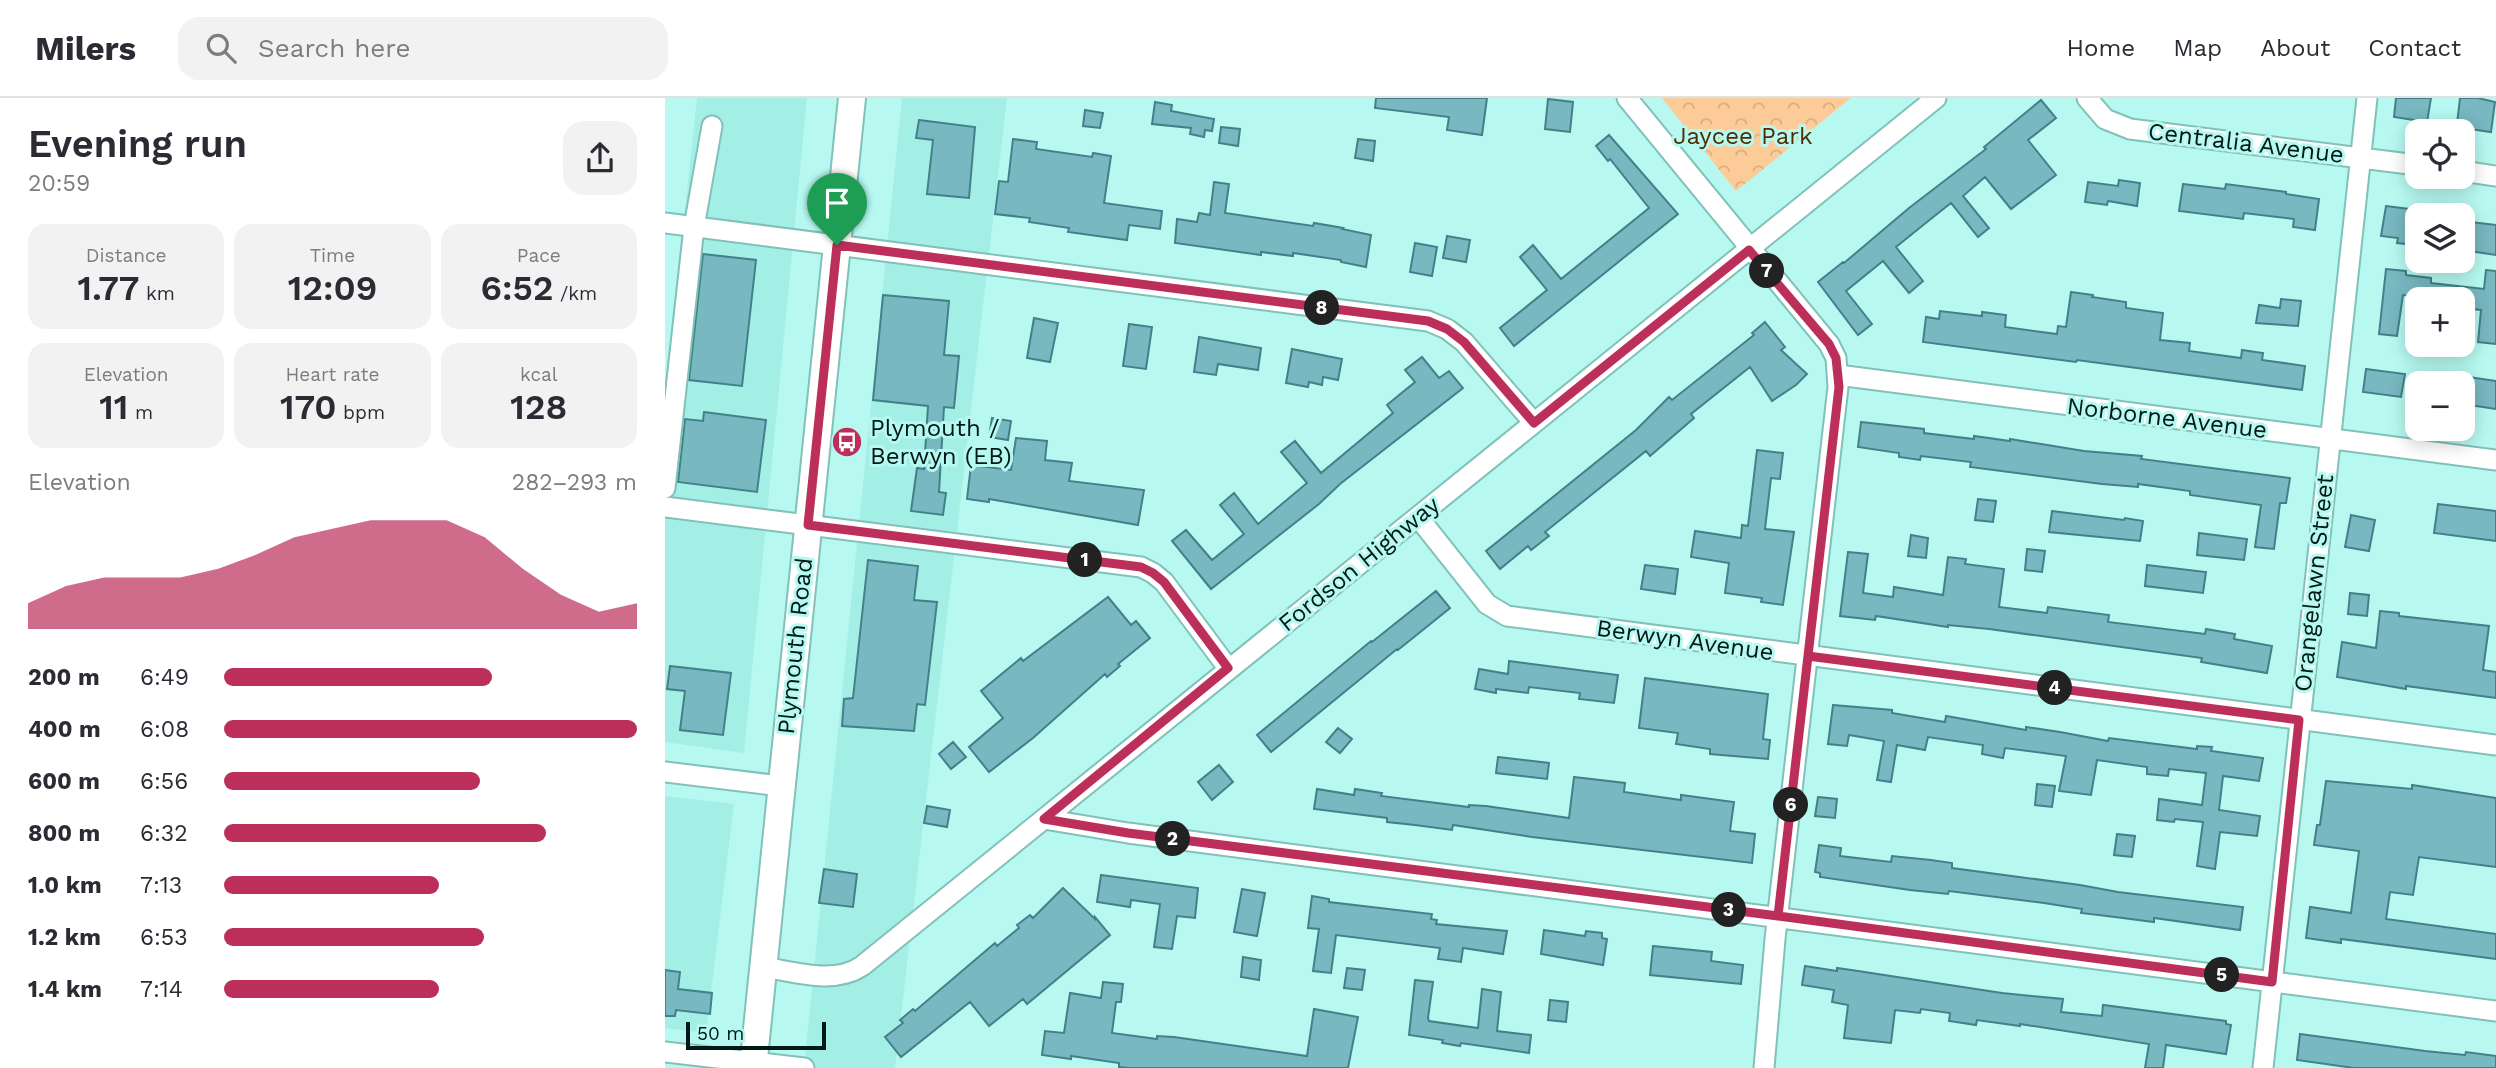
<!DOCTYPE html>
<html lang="en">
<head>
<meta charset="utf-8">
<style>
	:root { --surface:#fff; --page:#f2f2f3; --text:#2b2b33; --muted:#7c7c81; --line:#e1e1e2; --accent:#bd2f5b }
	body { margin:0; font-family:"Work Sans",sans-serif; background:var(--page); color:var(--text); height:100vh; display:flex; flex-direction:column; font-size:26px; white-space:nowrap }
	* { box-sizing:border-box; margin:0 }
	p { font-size:23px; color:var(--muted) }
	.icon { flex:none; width:38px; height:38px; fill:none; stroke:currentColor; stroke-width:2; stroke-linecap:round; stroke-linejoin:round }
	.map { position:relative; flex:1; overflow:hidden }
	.sheet { display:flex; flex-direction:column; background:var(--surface); width:665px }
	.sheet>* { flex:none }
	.tools { position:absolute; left:1740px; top:21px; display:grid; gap:14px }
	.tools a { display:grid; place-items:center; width:70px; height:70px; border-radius:14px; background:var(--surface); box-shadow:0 4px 18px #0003; font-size:35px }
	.scale { position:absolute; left:21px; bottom:18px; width:140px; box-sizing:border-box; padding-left:7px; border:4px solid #011917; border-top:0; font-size:19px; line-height:24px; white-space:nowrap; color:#011917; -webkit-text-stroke:5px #b7f9f1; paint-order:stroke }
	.pin { position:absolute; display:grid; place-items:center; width:60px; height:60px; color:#fff; margin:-72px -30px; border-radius:50% 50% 50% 0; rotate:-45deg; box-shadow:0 0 7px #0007 }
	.pin .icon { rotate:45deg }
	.km { position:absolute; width:35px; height:35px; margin:-18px; border-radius:50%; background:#222; color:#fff; font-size:19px; line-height:35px; text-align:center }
	.round { display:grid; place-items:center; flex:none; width:74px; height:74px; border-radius:21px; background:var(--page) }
	.summary { display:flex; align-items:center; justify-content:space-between; height:119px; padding:0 28px }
	h1 { font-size:38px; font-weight:600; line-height:52px }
	.stats { display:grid; grid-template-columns:repeat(3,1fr); gap:10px; height:119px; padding:7px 28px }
	.stats div { display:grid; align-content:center; border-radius:18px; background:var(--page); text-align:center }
	.stats b { font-size:35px; font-weight:600 }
	.stats small { font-size:19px; font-weight:400 }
	.stats p { font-size:19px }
	.chart { height:196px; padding:14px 28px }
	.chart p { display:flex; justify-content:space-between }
	.chart svg { width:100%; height:126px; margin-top:7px; fill:var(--accent); opacity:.7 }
	ul { padding:0 28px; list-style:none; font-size:23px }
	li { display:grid; grid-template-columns:112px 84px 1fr; align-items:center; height:52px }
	li i { height:18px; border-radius:9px; background:var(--accent) }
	header { display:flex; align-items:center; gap:42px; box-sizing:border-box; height:98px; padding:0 35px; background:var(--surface); border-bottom:2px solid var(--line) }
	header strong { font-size:33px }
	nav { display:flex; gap:38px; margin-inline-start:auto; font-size:24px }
	.search { width:490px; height:63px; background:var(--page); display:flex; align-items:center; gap:18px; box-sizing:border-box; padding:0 24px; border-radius:21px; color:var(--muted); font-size:26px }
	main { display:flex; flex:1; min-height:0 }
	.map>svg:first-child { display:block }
	.built { fill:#a3efe6 }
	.park { fill:url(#park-crowns) }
	.building { fill:#78b8c1; stroke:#428189; stroke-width:2 }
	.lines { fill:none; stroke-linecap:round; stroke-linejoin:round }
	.minor-casing { stroke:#81c1b9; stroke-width:23 }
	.secondary-casing { stroke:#81c1b9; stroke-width:30 }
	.minor { stroke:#fff; stroke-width:19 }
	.secondary { stroke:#fff; stroke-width:26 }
	.route-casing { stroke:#fff; stroke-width:14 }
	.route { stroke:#bd2f5b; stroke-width:9 }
	.labels { text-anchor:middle; stroke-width:6; stroke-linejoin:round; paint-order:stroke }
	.park-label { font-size:24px; fill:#4e2d01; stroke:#b7f9f1 }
	.street-label { font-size:24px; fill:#011917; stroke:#b7f9f1 }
	.poi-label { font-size:24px; fill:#011917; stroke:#b7f9f1; text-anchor:start }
</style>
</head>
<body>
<header>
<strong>Milers</strong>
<div class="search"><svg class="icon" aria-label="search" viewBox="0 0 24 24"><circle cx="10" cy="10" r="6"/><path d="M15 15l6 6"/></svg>Search here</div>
<nav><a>Home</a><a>Map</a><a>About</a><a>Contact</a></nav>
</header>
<main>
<section class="sheet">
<div class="summary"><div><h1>Evening run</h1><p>20:59</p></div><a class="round"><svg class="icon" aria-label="share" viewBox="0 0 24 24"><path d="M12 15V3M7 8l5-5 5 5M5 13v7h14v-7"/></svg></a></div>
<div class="stats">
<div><p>Distance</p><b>1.77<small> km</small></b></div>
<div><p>Time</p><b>12:09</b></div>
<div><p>Pace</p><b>6:52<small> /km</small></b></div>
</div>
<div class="stats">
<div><p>Elevation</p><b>11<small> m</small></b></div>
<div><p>Heart rate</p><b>170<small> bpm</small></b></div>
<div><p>kcal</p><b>128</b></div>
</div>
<div class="chart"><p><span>Elevation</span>282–293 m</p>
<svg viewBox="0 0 160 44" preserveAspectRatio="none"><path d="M0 44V35L10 29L20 26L30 26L40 26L50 23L60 18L70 12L80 9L90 6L100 6L110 6L120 12L130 23L140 32L150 38L160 35V44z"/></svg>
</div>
<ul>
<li><b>200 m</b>6:49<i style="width:65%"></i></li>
<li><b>400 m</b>6:08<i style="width:100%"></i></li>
<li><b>600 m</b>6:56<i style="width:62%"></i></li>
<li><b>800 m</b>6:32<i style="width:78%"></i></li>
<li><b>1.0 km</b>7:13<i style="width:52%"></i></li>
<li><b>1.2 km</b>6:53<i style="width:63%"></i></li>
<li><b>1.4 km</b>7:14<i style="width:52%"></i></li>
</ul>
</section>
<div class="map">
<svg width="1831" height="970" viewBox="0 0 1831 970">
	<defs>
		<pattern id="park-crowns" width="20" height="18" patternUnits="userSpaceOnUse" patternTransform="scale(1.75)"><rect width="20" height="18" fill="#fdcb97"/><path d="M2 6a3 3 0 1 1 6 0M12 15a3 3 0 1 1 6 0" fill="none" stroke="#d7ae81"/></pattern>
	</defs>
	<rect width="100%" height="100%" fill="#b7f9f1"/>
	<path class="built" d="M32 0H142L79 655 0 644V299Z
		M237 0H342L230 970H139Z
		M0 698 69 706 41 935 0 930Z"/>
	<path class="park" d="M997 0H1186L1071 93Z"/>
	<path class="building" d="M711 0H822L817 37 782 32 784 19 710 10Z
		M1731 0H1766L1762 24 1729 19Z
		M1795 0H1813L1830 4 1826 34 1804 31 1805 27 1792 26Z
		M883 1 908 4 905 34 880 31Z
		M1376 2 1391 20 1363 42 1391 77 1346 111 1320 79 1298 98 1324 130 1313 139 1286 105 1267 120 1231 149 1258 183 1244 195 1218 163 1181 193 1207 226 1193 237 1153 184 1178 164 1179 165 1244 110 1321 51 1319 49Z
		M490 4 507 7 506 13 549 21 547 33 540 32 539 39 525 36 526 30 487 26Z
		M420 12 438 15 435 30 418 28Z
		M254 22 310 29 304 100 262 96 268 42 251 40Z
		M556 29 575 31 573 48 554 45Z
		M944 37 1013 116 849 248 835 230 882 192 855 159 868 147 896 181 984 110 945 61 943 63 931 48Z
		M348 41 372 44 371 51 427 59 428 55 446 58 439 105 497 113 495 131 464 127 462 142 403 134 404 130 364 124 365 120 330 116 334 83 343 84Z
		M693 41 710 43 708 63 690 60Z
		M1454 82 1475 85 1472 108 1443 103 1442 107 1420 104 1423 84 1453 88Z
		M549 84 564 86 560 115 648 128 649 125 678 130 677 131 706 137 701 169 676 164V162L628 155V158L596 154V157L510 145 512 121 532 124 534 115 545 117Z
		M1518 86 1560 91 1561 86 1621 94V96L1654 101 1650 132 1628 129 1629 121 1579 115 1578 121 1514 113Z
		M1721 108 1752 112 1751 147 1732 145 1733 140 1716 138Z
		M1797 123 1831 127V157L1797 152Z
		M782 138 805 142 801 164 778 160Z
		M750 145 772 149 767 178 745 174Z
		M38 156 91 162 77 288 24 282Z
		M1721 171 1741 173V177L1766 180V185L1819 191 1821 172 1831 173V246L1813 244 1816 212 1797 210V201H1770L1738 197 1732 238 1714 236Z
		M1406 194 1428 197 1427 199 1461 204V210L1498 215 1495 242 1525 245 1524 253 1576 260 1577 252 1598 255 1597 262 1640 268 1637 292 1412 262 1411 264 1258 244 1261 219 1274 221 1275 213 1317 218V214L1341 217 1340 229 1392 236 1393 228 1401 229Z
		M218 197 284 203 279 257 294 258 289 310 279 309 274 394 281 395 278 417 246 413 252 370 259 371 263 308 208 302Z
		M1616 201 1636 203 1633 228 1591 225 1594 207 1615 210Z
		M369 220 393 225 385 264 362 260Z
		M1100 224 1120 249 1116 252 1142 276 1131 287 1107 303 1085 269 1026 316 1029 320 985 358 981 353 880 434 884 438 866 452 863 448 835 471 821 453 971 332 1004 299 1007 302 1089 237 1087 235Z
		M464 226 487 229 481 271 458 268Z
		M534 239 596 250 593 272 553 266 551 277 529 274Z
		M627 251 677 261 673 282 658 279 657 287 644 284 643 289 621 285Z
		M757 259 774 280 784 273 798 290 675 386 654 406 546 491 507 443 521 432 547 462 579 436 555 407 569 395 593 426 642 385 616 354 630 343 656 375 728 315 722 307 750 284 740 272Z
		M1701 271 1740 276 1736 299 1698 294Z
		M1797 278 1831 283V311L1797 306Z
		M39 314 101 322 92 394 13 384 20 321 38 323Z
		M327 320 346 323 343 342 324 339Z
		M1196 324 1259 331V335L1309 341V338L1345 343V341L1419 353 1477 358 1476 361 1625 380 1621 405H1615L1609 451 1590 449 1596 407 1525 397V393L1473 386V389L1437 386 1305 369 1306 364 1256 358 1255 362 1234 359V355L1193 349Z
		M351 340 382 343 380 362 407 365 404 383 479 392 473 427 324 401V404L302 401 306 367 346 372Z
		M1092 352 1118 355 1115 381 1106 380 1100 431 1129 434 1118 507 1096 504 1097 500 1060 495 1064 465 1026 459 1030 433 1076 440 1077 427 1083 428Z
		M1313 401 1331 403 1328 424 1310 422Z
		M1773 406 1831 413V443L1769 435Z
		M1387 413 1459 422 1460 420 1478 423 1475 443 1384 434Z
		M1686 417 1710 422 1704 453 1680 449Z
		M1534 435 1582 441 1579 462 1532 457Z
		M1246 437 1263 440 1261 460 1243 458Z
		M1362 451 1380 453 1377 474 1360 472Z
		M1183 454 1203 456 1198 495 1228 499 1229 489 1278 497 1283 459 1301 461 1300 466 1339 471 1334 509 1382 515 1383 509 1444 517 1443 524 1540 536 1541 531 1570 536 1569 541 1607 548 1602 575 1536 564 1537 560 1324 531 1283 527V529L1211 518 1210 522 1175 518Z
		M203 462 253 468 249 502 272 504 260 607 252 606 249 633 177 628 179 601 188 600Z
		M980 467 1013 471 1010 496 976 491Z
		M1482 467 1541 474 1538 495 1480 488Z
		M771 493 785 510 733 552 732 551 606 654 592 637 706 543 707 544Z
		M1685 495 1704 497 1702 518 1683 516Z
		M443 499 466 527 471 523 485 540 453 566 455 568 442 579 440 576 368 640 324 674 304 649 338 620 316 593 356 560 358 563Z
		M1715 513 1734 515V518L1824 528 1818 572 1831 574V600L1741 588V591L1672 579 1677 544 1711 550Z
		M844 563 953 577 949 605 914 601 915 595 864 589 863 595 831 591V595L810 591 814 571 843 576Z
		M5 568 66 575 58 637 15 632 20 593 2 591Z
		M980 580 1103 596 1098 641 1105 642 1103 661 1045 656V651L1011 646 1013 635 974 630Z
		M1168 607 1227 612V615L1280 624 1281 618 1361 632V629L1395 634 1443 643 1444 640 1532 651V648L1547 649 1546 653 1598 660 1594 683 1558 678 1554 712 1595 718 1592 738 1555 734 1550 771 1532 768 1538 724 1510 721 1509 724 1492 722 1494 701 1537 707 1541 675 1504 671 1503 678 1482 676V669L1432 662 1426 697 1394 693 1401 658 1340 650 1338 660 1317 656 1318 647 1263 639 1260 652 1232 647 1226 684 1212 682 1219 643 1184 637 1182 648 1163 646Z
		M673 630 687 641 675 655 661 644Z
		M288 644 301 659 286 671 274 656Z
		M833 659 884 665 882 681 831 675Z
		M554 667 568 684 547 702 533 684Z
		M909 679 960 685 959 694 1016 702V697L1069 704 1065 733 1090 736 1087 765 867 739 788 727 787 732 750 727 722 724V720L649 711 652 691 689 697 690 691 717 695 716 698 804 709V707L821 708 904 720Z
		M1661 683 1747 691V687L1831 700V769L1754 759 1748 797 1725 794 1721 821 1831 836V861L1676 841V845L1641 840 1645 809 1686 815 1694 753 1649 747 1652 727H1655Z
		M1372 686 1390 688 1387 709 1370 707Z
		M1153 699 1172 701 1170 720 1150 718Z
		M262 708 285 712 282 729 259 725Z
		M1452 736 1470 738 1467 759 1449 757Z
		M1154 747 1176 750 1175 758 1226 764 1227 758 1266 762 1287 765V770L1415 787 1453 794 1578 809 1575 832 1489 820V824L1450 819 1416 815 1417 811 1379 805 1284 793 1283 796 1245 792 1155 779V775L1150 774Z
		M159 771 192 776 188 809 154 805Z
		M436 777 533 790 530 820 512 818 507 851 489 849 495 806 466 802 465 809 432 804Z
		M398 790 430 821V819L445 837 362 906 358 901 324 928 305 904 236 959 220 939 238 925 235 922 248 911 250 913 330 845 332 848 354 830 352 827 365 817 368 820Z
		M577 791 600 795 592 838 569 834Z
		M647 798 664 801V804L767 816 766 821 772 822 771 826 842 833 838 856 798 850 796 864 773 861 775 850 671 837 666 875 648 873 654 831 643 830Z
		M879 832 920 838 921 833 937 835V840L942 841 938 867 876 856Z
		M988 848 1047 854 1046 863 1078 867 1076 886 985 877Z
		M578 859 596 862 594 882 576 879Z
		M1140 868 1172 873V870L1193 873 1337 895 1398 901 1396 914 1437 918 1438 907 1561 923V926L1566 927 1561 956 1501 947 1498 970H1480L1484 946 1355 926V928L1312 922 1311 927 1284 923 1285 915 1256 911 1255 915 1230 912 1226 945 1179 940 1183 907 1167 904 1169 892 1137 887Z
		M682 870 700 872 697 892 679 890Z
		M0 872 15 874 13 891 47 895 45 916 11 912 10 918H0Z
		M750 882 768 884 763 920 764 923 813 930 817 891 836 894 832 933 866 937 864 955 796 945 795 948 777 945 778 942 744 937Z
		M438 884 458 886 456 904H451L447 935 492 941V938L509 939 642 958 649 911 693 919 683 970H464L454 969V965L406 958V961L377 957 380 933 399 935 405 895 436 900Z
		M885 902 903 904 901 924 883 922Z
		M1635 936 1760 953 1800 957 1801 954 1831 958V970H1689L1632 962Z"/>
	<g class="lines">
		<g class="minor-casing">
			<path id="minor" d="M962 0 1164 246 1171 260 1173 289 1110 841 1099 970
				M1422 0 1440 21 1465 31 1752 67
				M1797 73 1831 78
				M0 125 763 223 782 231 799 244 869 325
				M1173 277 1831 362
				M0 390 29 129 47 28
				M0 409 476 469 488 475 499 484 563 570
				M753 419 822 506 842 518 1831 647
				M0 674 116 688
				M379 721 463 735 1831 913
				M98 869C130 874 169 887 197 868L1271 0
				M0 954 139 970
				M1598 970 1702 0"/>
		</g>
		<g class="secondary-casing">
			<path id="secondary" d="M88 970 187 0"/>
		</g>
		<use href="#minor" class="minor"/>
		<use href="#secondary" class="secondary"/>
	</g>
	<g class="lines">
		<g class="route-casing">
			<path id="route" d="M172 147 143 427 476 469 488 475 499 484 563 570 379 721 463 735 1113 818 1143 558 1634 622 1607 884 1113 818 1174 289 1171 260 1164 246 1084 152 869 325 799 244 782 231 763 223 172 147"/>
		</g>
		<use href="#route" class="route"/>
	</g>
	<defs>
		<g id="bus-disc" transform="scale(1.575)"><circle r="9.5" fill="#bd2f5b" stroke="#b7f9f1"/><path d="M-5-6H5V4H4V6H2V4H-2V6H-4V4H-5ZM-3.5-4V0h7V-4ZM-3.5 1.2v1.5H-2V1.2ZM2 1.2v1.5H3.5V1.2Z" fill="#fff"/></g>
	</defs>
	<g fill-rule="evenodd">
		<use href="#bus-disc" x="182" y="344"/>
	</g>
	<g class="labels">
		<g class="park-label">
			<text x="1078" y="46">Jaycee Park</text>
		</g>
		<g class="street-label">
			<text transform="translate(1581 45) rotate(7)" y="8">Centralia Avenue</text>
			<text transform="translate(1502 320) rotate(7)" y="8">Norborne Avenue</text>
			<text transform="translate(694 466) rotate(-39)" y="8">Fordson Highway</text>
			<text transform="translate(1649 485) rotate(-84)" y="8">Orangelawn Street</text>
			<text transform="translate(1020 542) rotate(8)" y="8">Berwyn Avenue</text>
			<text transform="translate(130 548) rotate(-84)" y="8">Plymouth Road</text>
		</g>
		<g class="poi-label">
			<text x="205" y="338">Plymouth /<tspan x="205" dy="28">Berwyn (EB)</tspan></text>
		</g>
	</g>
</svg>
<div class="tools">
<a><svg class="icon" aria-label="locate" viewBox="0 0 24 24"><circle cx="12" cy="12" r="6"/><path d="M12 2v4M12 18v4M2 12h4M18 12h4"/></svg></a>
<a><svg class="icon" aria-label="layers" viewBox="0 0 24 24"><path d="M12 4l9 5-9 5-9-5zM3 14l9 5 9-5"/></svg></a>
<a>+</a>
<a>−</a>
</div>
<div class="scale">50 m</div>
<div class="pin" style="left:172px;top:147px;background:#1e9e55"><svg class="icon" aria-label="arrive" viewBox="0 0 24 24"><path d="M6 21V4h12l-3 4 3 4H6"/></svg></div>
<b class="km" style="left:420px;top:462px">1</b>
<b class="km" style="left:508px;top:741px">2</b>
<b class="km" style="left:1064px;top:812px">3</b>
<b class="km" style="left:1390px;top:590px">4</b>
<b class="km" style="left:1557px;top:877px">5</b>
<b class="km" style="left:1126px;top:707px">6</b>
<b class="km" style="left:1102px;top:173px">7</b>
<b class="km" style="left:657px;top:210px">8</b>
</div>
</main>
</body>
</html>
